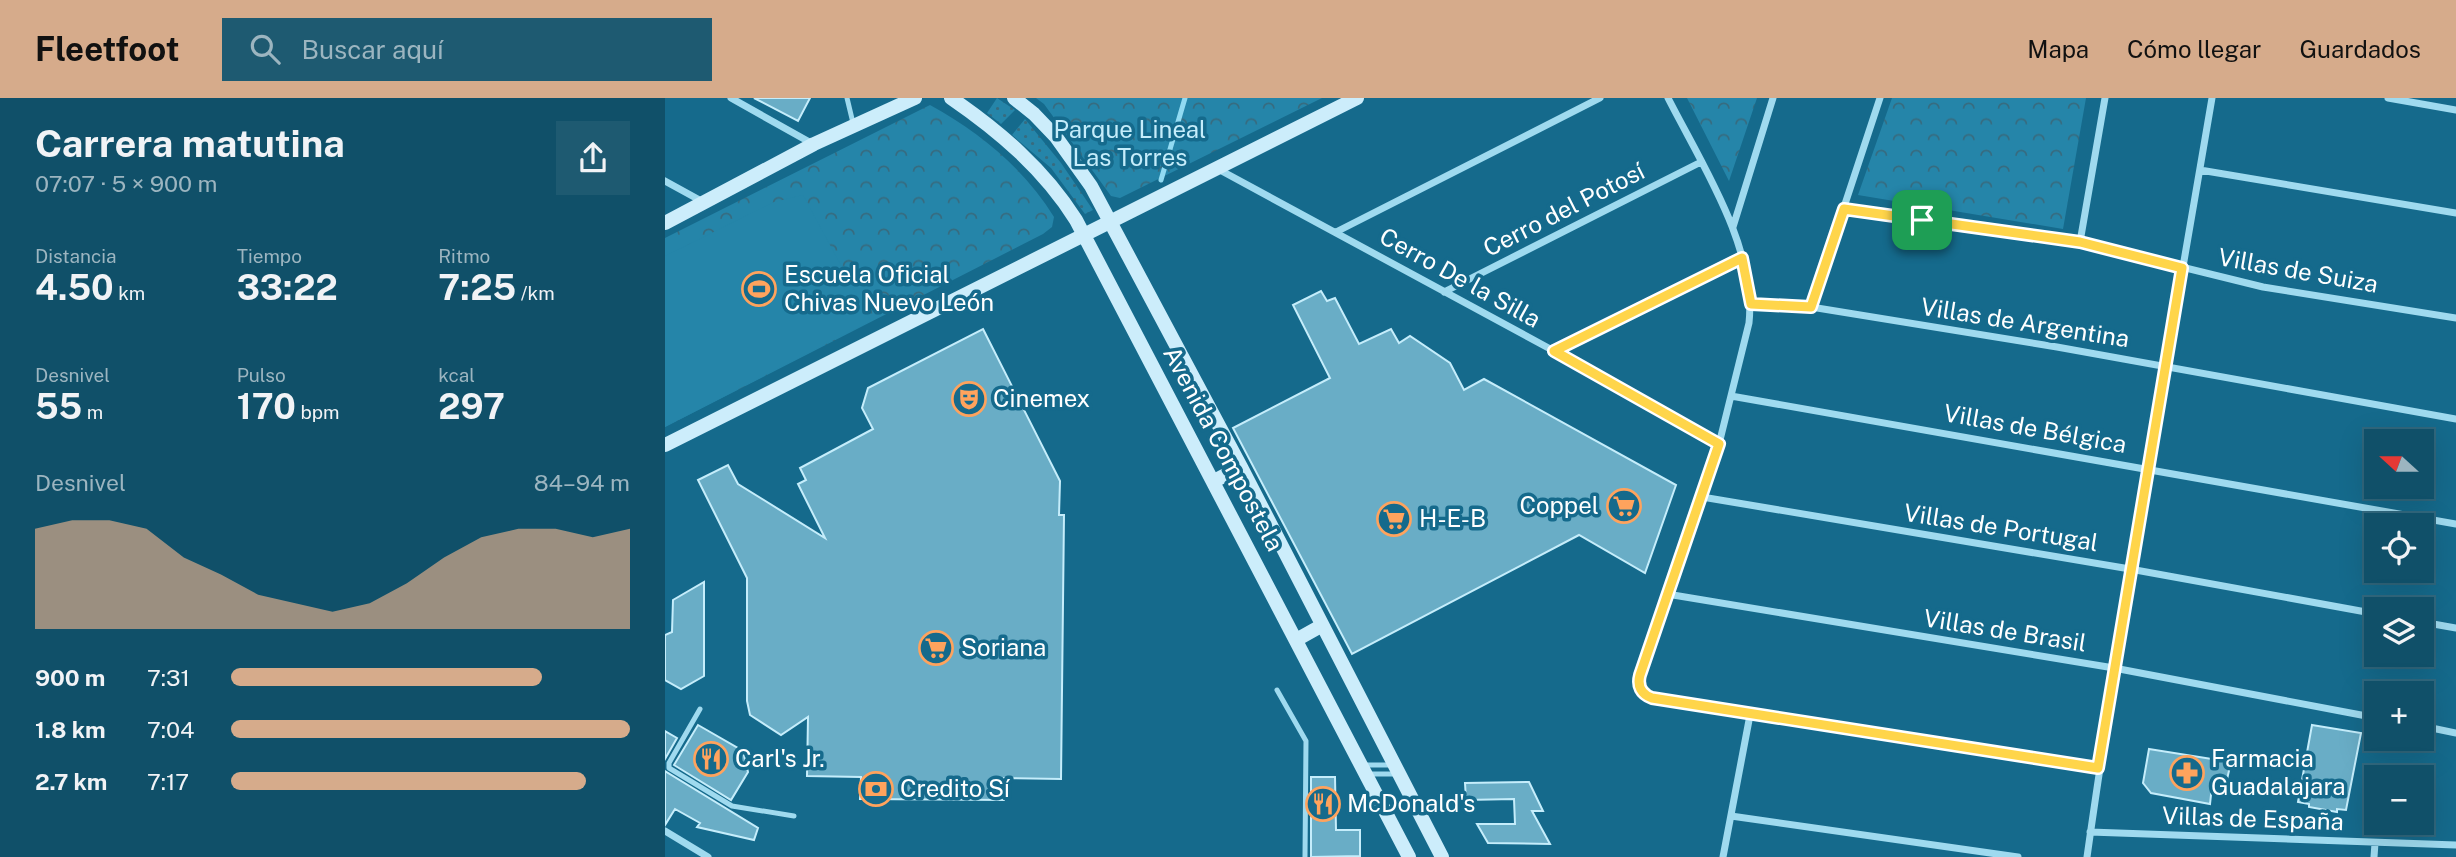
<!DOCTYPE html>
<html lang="es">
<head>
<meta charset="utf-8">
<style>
	:root { --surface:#105069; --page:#1e5a71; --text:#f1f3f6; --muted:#9cb5c0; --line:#30677d; --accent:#d6ab8b }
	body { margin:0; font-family:"Public Sans",sans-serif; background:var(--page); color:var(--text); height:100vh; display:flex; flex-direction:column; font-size:26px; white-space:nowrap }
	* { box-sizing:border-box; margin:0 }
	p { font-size:23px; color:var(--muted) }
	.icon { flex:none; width:38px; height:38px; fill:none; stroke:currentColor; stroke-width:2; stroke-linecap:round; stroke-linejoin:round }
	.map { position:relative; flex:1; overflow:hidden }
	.details { display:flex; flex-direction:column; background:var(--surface); width:665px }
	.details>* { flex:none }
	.needle { width:46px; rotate:291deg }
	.controls { position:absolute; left:1699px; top:331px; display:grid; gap:14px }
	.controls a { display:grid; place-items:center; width:70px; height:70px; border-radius:0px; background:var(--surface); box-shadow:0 7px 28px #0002,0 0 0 2px var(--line); font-size:35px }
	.pin { position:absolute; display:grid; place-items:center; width:60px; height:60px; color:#fff; margin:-30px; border-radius:14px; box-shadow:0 4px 10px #0006 }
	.round { display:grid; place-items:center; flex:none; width:74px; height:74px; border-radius:0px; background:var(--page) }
	.head { display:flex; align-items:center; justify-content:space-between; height:119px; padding:0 35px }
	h1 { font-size:38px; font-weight:700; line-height:52px }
	.figures { display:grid; grid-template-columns:repeat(3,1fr); gap:10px; height:119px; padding:7px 35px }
	.figures div { display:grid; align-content:center }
	.figures b { font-size:35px; font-weight:700 }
	.figures small { font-size:19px; font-weight:400 }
	.figures p { font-size:19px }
	.chart { height:196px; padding:14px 35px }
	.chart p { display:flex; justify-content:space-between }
	.chart svg { width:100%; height:126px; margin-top:7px; fill:var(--accent); opacity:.7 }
	ul { padding:0 35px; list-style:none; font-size:23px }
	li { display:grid; grid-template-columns:112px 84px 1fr; align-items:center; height:52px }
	li i { height:18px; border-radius:9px; background:var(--accent) }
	header { display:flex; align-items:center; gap:42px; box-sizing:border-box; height:98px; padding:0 35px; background:var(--accent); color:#111 }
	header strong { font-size:33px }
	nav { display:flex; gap:38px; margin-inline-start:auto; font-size:24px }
	.search { width:490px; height:63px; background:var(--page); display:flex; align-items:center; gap:18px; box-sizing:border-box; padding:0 24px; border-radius:0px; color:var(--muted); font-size:26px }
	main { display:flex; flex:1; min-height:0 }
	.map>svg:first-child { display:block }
	.grass { fill:url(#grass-dots) }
	.park { fill:url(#park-crowns) }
	.pitch { fill:#2585a9 }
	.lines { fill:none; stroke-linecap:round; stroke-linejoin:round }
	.stream { stroke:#91daf2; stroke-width:5 }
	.building { fill:#69adc6; stroke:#c5edfb; stroke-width:2 }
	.lane { stroke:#9fdaef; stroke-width:5 }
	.street { stroke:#9fdaef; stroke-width:7 }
	.secondary { stroke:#ccedfb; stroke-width:14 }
	.route-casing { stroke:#fff; stroke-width:14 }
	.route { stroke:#ffd54a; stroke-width:9 }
	.labels { text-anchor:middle; stroke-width:7; stroke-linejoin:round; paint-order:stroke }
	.park-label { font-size:24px; fill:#c5edfb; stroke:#156a8c }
	.street-label { font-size:24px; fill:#fff; stroke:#156a8c }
	.poi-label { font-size:24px; fill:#fff; stroke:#156a8c; text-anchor:start }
</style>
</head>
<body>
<header>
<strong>Fleetfoot</strong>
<div class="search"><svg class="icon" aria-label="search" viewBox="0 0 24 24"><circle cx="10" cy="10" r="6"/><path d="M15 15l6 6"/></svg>Buscar aquí</div>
<nav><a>Mapa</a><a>Cómo llegar</a><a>Guardados</a></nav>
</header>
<main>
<section class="details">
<div class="head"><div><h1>Carrera matutina</h1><p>07:07 · 5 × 900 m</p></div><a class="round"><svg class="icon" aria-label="share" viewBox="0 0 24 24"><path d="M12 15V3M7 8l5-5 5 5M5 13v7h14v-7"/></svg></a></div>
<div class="figures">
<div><p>Distancia</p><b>4.50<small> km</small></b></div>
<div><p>Tiempo</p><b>33:22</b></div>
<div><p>Ritmo</p><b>7:25<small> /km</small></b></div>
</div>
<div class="figures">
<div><p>Desnivel</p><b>55<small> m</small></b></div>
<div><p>Pulso</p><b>170<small> bpm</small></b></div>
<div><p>kcal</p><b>297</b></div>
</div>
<div class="chart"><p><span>Desnivel</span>84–94 m</p>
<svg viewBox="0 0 160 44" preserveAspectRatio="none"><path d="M0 44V9L10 6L20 6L30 9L40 19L50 25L60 32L70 35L80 38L90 35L100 28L110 19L120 12L130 9L140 9L150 12L160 9V44z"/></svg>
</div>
<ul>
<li><b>900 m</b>7:31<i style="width:78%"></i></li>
<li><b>1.8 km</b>7:04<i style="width:100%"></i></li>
<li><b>2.7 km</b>7:17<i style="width:89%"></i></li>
</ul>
</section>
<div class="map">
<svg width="1791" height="759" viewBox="0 0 1791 759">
	<defs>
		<pattern id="grass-dots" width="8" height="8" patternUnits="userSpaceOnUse" patternTransform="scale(1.75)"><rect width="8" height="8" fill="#2585a9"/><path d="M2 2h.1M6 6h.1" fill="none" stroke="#376b7f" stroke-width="1.8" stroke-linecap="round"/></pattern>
		<pattern id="park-crowns" width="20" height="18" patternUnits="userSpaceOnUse" patternTransform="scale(1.75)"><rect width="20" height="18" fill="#2585a9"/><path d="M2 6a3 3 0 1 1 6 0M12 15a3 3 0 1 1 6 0" fill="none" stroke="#376b7f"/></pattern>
	</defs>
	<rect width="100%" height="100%" fill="#156a8c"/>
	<path class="grass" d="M332 0 350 12 336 26 322 15Z
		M360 21 396 65 428 112 420 116 386 70 347 37Z"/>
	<path class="park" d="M371 0H657L455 100 446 98 379 6Z
		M1022 0H1092L1064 83Z
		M1227 0H1421L1398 131 1193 97Z
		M265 7C314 34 359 70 389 119L387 129 378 136 0 329V140Z"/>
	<path class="pitch" d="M138 97 206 223 0 329V158L109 104Z"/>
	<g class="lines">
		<path class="stream" d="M496 82 520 0"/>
	</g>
	<path class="building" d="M89 0H145L133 23Z
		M656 193 662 203 670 200 694 246 726 231 734 245 745 238 785 265 799 292 819 281 1011 387 980 475 914 437 687 556 568 330 665 280 628 207Z
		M318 231 395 383 394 417H399L396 681 339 680V702L195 701 196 679 142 678 143 619 116 637 85 617 82 603V480L33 382 63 367 73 386 160 440 133 386 141 382 135 370 208 331 197 310 203 290Z
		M39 484V578L16 591 0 582V537L7 534 8 502Z
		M33 627 78 653 83 674 66 702 9 667Z
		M1647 627 1696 635 1681 712 1672 711V714L1644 709V706L1633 704Z
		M0 633 12 640 0 661Z
		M1484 651 1566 664 1560 690 1547 688 1545 706 1486 695 1478 685Z
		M0 673 93 730 89 742 32 729 35 725 10 711 0 727Z
		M646 679H670L671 732H695V758L646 759Z
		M864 684 878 713H867L885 746 823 745 812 726H850L849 701 801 702 800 685Z"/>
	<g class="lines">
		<path class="lane" d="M182 0 188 25
			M612 592 641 643 640 759
			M35 611 4 665V670L67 708 129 718
			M697 667H728
			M704 676H733"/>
		<path class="street" d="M66 0 148 46
			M1003 0C1036 65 1092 150 1084 225L1054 346 975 577C972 588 976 596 987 600L1433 670
			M1723 0 1791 12
			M553 71 889 253 1054 346
			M1535 72 1791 115
			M0 83 40 105
			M1179 111 1415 144 1598 189 1791 220
			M1068 129 1108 0
			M671 134 935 0
			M1415 144 1440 0
			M779 194 1036 64
			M1086 206 1146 209 1392 249 1791 321
			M1146 209 1215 0
			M889 253 1077 160
			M1066 298 1791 426
			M1037 399 1465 471 1712 516
			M1002 496 1449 570 1712 620
			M1757 524 1791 530
			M1757 628 1791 635
			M1066 718 1353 759
			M0 733 43 759
			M1425 734 1791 747
			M1058 759 1085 617
			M1422 759C1458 505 1504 253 1547 0
			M1709 759 1710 745"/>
		<path class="secondary" d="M286 0C334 33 379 71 411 122L744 759
			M349 0 369 16 391 39 426 88 576 369 777 759
			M0 125 149 46 250 0
			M0 347 692 0
			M549 383 576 369
			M631 542 656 528"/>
	</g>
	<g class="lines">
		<g class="route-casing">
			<path id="route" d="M1179 111 1415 144 1517 170 1433 670 987 600C976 596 972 588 975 577L1054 346 889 253 1077 160 1086 206 1146 209Z"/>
		</g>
		<use href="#route" class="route"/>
	</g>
	<defs>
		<g id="stadium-ring" transform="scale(1.75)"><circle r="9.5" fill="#156a8c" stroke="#ffa35d" stroke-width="1.5"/><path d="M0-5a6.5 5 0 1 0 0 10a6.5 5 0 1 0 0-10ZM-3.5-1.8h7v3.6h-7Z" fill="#ffa35d"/></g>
		<g id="theatre-ring" transform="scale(1.75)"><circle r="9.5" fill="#156a8c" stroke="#ffa35d" stroke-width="1.5"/><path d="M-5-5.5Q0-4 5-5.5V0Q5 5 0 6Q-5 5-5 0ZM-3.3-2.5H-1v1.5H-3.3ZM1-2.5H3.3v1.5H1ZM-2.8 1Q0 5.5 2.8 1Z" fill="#ffa35d"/></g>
		<g id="supermarket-ring" transform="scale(1.75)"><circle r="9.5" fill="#156a8c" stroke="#ffa35d" stroke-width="1.5"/><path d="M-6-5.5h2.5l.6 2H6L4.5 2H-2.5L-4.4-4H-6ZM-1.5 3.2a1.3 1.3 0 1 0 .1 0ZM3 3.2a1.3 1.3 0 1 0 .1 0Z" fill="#ffa35d"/></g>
		<g id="restaurant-ring" transform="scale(1.75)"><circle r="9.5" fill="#156a8c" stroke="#ffa35d" stroke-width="1.5"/><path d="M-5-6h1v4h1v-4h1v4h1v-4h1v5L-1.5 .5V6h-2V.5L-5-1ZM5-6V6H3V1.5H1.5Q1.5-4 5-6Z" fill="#ffa35d"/></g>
		<g id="pharmacy-ring" transform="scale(1.75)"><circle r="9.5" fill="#156a8c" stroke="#ffa35d" stroke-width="1.5"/><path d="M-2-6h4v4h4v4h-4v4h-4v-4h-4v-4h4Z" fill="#ffa35d"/></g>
		<g id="bank-ring" transform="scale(1.75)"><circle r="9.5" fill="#156a8c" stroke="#ffa35d" stroke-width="1.5"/><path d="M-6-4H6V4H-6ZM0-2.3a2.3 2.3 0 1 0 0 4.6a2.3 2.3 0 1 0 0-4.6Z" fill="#ffa35d"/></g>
	</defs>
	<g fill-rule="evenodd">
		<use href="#stadium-ring" x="94" y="191"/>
		<use href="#theatre-ring" x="304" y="301"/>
		<use href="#supermarket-ring" x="959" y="408"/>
		<use href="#supermarket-ring" x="729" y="421"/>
		<use href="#supermarket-ring" x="271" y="550"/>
		<use href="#restaurant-ring" x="46" y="661"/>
		<use href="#pharmacy-ring" x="1522" y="675"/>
		<use href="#bank-ring" x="211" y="691"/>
		<use href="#restaurant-ring" x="658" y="706"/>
	</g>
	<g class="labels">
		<g class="park-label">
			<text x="465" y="40">Parque Lineal<tspan x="465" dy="28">Las Torres</tspan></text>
		</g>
		<g class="street-label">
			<text transform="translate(899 112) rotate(-27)" y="8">Cerro del Potosí</text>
			<text transform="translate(1633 173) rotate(10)" y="8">Villas de Suiza</text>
			<text transform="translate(795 180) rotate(29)" y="8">Cerro De la Silla</text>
			<text transform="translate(1360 225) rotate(9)" y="8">Villas de Argentina</text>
			<text transform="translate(1370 331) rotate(10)" y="8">Villas de Bélgica</text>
			<text transform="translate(558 351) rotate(62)" y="8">Avenida Compostela</text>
			<text transform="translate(1336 430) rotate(9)" y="8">Villas de Portugal</text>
			<text transform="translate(1340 533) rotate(9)" y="8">Villas de Brasil</text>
			<text transform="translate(1588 721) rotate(2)" y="8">Villas de España</text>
		</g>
		<g class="poi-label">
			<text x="119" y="185">Escuela Oficial<tspan x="119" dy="28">Chivas Nuevo León</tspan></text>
			<text x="328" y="309">Cinemex</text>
			<text x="934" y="416" text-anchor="end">Coppel</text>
			<text x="754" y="429">H-E-B</text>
			<text x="296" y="558">Soriana</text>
			<text x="70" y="669">Carl's Jr.</text>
			<text x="1546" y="669">Farmacia<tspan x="1546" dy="28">Guadalajara</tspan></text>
			<text x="235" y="699">Credito Sí</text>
			<text x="682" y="714">McDonald's</text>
		</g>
	</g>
</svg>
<div class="controls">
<a><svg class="needle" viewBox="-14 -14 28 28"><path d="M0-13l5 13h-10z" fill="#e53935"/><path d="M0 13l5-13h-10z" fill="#9cb5c0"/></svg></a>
<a><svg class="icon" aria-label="locate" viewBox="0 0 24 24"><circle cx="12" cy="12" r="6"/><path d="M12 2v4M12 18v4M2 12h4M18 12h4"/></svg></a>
<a><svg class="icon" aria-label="layers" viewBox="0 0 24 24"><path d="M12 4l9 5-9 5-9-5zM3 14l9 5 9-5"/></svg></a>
<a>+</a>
<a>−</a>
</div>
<div class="pin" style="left:1257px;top:122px;background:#1e9e55"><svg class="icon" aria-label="arrive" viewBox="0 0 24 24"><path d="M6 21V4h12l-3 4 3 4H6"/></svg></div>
</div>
</main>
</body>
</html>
